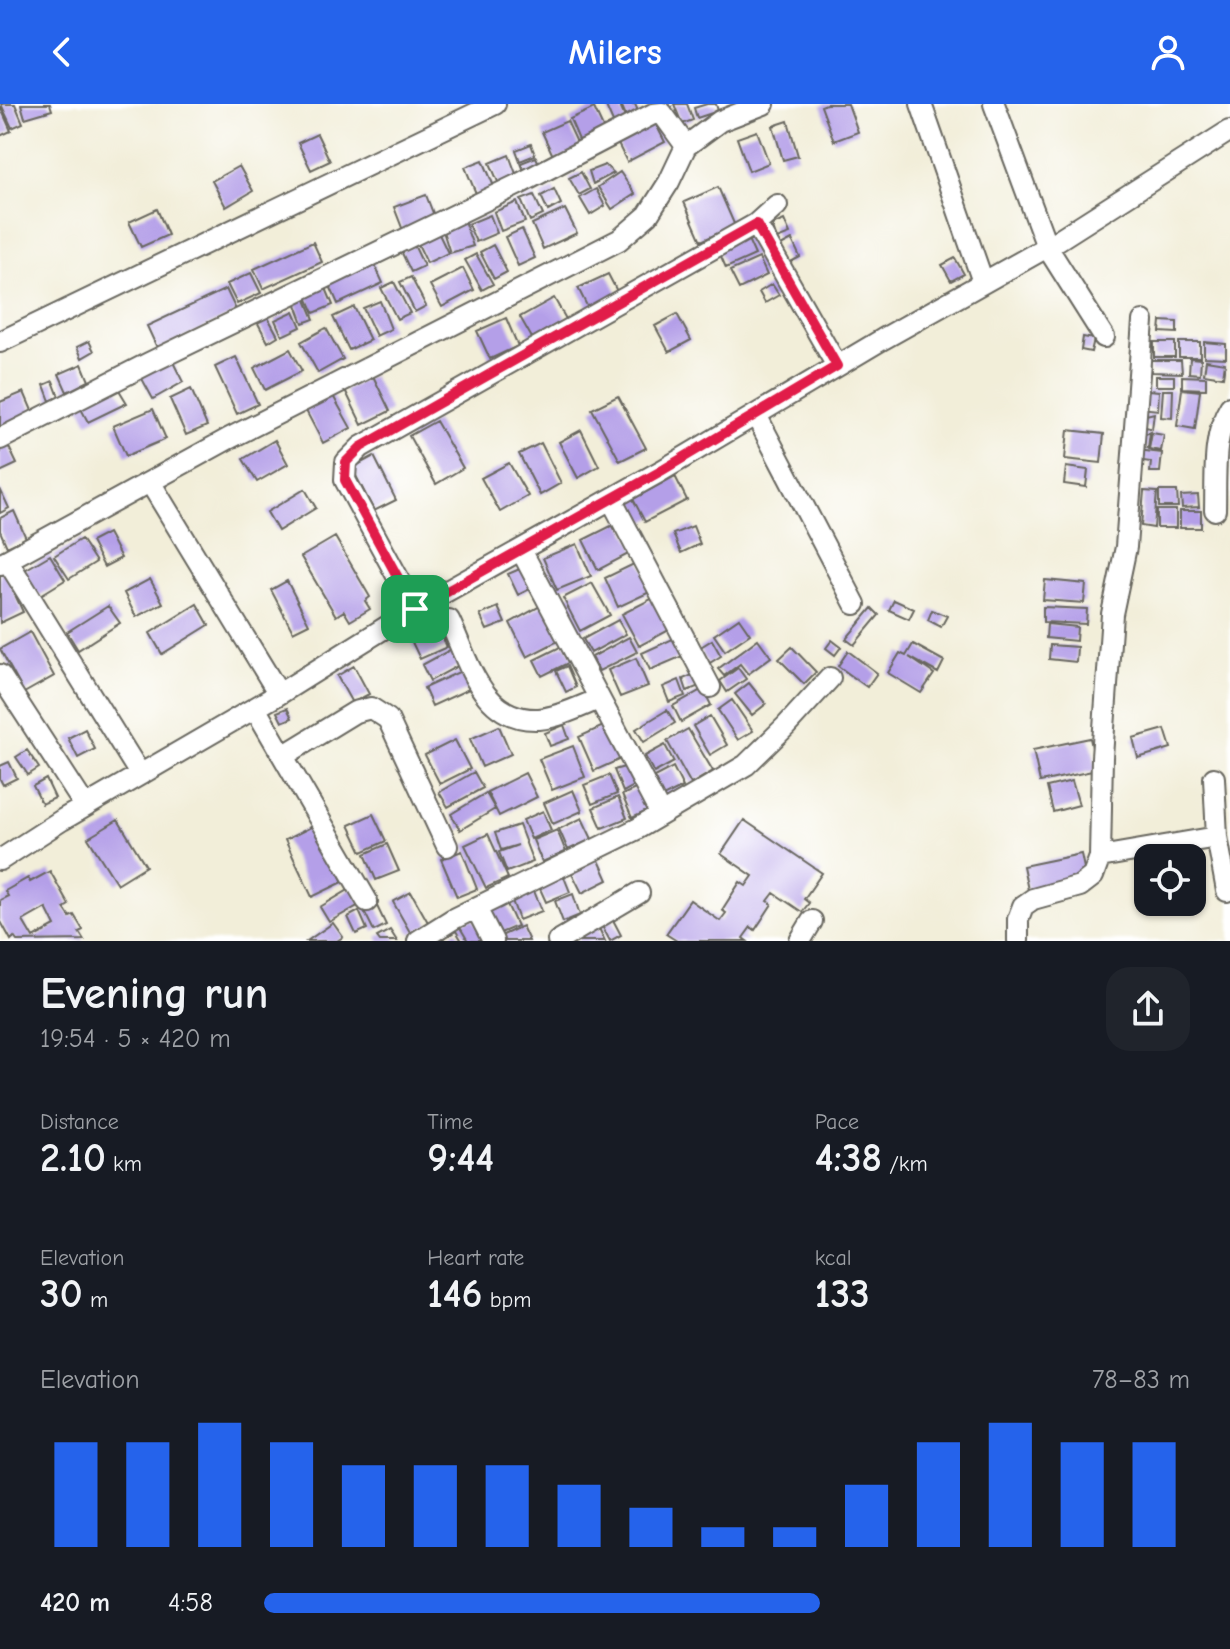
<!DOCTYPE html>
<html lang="en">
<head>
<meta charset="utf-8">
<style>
	:root { --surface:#171b24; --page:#20242c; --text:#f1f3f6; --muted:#9ea1a6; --accent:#2563eb }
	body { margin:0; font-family:"Comic Neue",sans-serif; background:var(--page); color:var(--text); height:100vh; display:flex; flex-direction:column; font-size:30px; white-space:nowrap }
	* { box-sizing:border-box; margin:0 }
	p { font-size:26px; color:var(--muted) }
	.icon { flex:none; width:44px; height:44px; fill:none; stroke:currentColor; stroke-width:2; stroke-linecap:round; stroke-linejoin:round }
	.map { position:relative; height:837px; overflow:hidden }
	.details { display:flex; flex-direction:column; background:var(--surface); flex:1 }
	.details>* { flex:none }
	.tools { position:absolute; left:1134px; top:740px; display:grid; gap:16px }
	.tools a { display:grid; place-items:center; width:72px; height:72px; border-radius:16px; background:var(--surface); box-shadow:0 2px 6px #0004; font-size:40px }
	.pin { position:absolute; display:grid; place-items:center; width:68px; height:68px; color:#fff; margin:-34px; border-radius:16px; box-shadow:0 4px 12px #0006 }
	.round { display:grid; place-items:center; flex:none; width:84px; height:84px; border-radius:24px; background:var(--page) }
	.headline { display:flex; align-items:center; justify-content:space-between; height:136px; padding:0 40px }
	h1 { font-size:44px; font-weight:700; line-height:60px }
	.stats { display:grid; grid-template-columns:repeat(3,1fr); gap:12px; height:136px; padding:8px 40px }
	.stats div { display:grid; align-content:center }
	.stats b { font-size:40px; font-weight:700 }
	.stats small { font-size:22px; font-weight:400 }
	.stats p { font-size:22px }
	.chart { height:224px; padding:16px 40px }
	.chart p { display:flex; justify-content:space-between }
	.chart svg { width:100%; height:144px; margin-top:8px; stroke:var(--accent); stroke-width:6 }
	ul { padding:0 40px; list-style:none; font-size:26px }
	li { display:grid; grid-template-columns:128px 96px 1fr; align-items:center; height:60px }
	li i { height:20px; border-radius:10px; background:var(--accent) }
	header { display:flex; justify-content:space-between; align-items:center; height:104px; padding:0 40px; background:var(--accent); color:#fff; font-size:36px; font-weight:700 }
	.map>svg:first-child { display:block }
	.building { fill:#b49fe8; fill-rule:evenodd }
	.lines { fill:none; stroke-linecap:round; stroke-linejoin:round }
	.minor-casing { stroke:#67665e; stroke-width:24 }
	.minor { stroke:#fff; stroke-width:20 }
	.route-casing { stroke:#fff; stroke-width:16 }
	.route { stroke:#e11d48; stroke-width:10 }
</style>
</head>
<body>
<header><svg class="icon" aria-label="back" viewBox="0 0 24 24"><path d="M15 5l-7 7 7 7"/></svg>Milers<svg class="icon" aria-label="person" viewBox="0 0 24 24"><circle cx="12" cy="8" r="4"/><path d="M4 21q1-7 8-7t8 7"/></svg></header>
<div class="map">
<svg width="1230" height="837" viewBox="0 0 1230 837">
	<rect width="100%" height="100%" fill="#fff"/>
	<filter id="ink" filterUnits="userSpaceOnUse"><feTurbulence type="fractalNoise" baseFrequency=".0125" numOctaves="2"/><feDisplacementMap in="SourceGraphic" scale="16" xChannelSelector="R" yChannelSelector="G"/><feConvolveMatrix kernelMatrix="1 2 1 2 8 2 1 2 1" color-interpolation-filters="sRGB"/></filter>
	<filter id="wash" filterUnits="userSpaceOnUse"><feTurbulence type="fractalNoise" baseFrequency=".006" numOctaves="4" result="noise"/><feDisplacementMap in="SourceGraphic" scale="32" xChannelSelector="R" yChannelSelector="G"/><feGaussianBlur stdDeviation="1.8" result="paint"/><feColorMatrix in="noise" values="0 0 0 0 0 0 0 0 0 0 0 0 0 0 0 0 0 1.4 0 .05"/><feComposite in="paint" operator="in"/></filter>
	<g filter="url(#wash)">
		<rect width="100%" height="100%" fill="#f2eed9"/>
		<g id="blocks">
			<path class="building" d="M1 0H15L23 19 12 24Z
				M21 0H50L52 6 25 14Z
				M605 0H619L627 18 615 23Z
				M621 0H635L641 14 629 19Z
				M674 0H687L693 16 682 20Z
				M707 0H716L718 7 697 14 694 4Z
				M826 0H848L858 28 834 37 821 2Z
				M0 2 11 27 0 32Z
				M594 4 607 32 582 43 570 15Z
				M652 13 665 38 627 58 614 32Z
				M567 17 580 45 555 56 542 28Z
				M788 17 798 52 783 56 773 22Z
				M757 27 769 59 749 67 737 34Z
				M317 30 330 57 311 66 298 39Z
				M531 40 535 51 520 57 516 46Z
				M509 51 519 78 501 85 490 59Z
				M536 53 542 66 526 72 521 59Z
				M483 56 495 85 477 92 465 63Z
				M605 61 614 69 593 80 589 67Z
				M239 62 253 87 226 103 212 77Z
				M581 68 590 85 579 91 569 74Z
				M620 68 635 90 612 105 598 83Z
				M718 83 735 122 701 137 684 98Z
				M554 85 561 100 548 107 541 92Z
				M596 85 605 102 590 111 580 94Z
				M426 91 436 117 404 129 394 103Z
				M534 91 543 111 530 117 521 96Z
				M517 98 525 118 501 127 494 108Z
				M157 105 168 131 141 143 129 118Z
				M565 105 577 129 543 145 532 120Z
				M490 111 497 129 476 138 468 120Z
				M784 116 790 130 777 135 772 121Z
				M464 117 473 142 450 149 442 124Z
				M522 125 535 154 518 162 505 133Z
				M438 128 448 149 427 159 417 138Z
				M746 131 755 151 726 164 717 143Z
				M792 136 800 153 787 160 779 143Z
				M313 138 322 158 263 185 254 165Z
				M414 141 424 162 411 168 401 147Z
				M493 141 507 168 494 175 480 148Z
				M476 150 493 180 482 186 465 156Z
				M759 154 767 171 739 185 730 167Z
				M955 154 964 170 951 177 942 161Z
				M372 155 383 179 338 200 327 175Z
				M463 164 474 186 442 203 430 181Z
				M251 169 261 189 237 200 227 180Z
				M608 170 621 195 591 210 578 184Z
				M411 173 426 202 415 208 400 178Z
				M323 177 333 201 314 209 304 186Z
				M394 178 410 209 397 215 381 184Z
				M772 180 779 191 765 199 759 188Z
				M226 185 237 208 158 246 147 222Z
				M304 191 314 215 303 219 294 195Z
				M554 194 566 215 532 234 520 213Z
				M380 197 391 225 376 232 363 204Z
				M354 203 370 236 349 246 333 213Z
				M263 204 278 232 268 238 253 210Z
				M294 207 301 223 282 232 275 216Z
				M677 210 691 236 669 248 655 222Z
				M506 214 518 242 490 255 477 227Z
				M1161 217 1177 218V229L1160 228Z
				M326 224 343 255 318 269 301 238Z
				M1083 233 1094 235 1091 248 1081 246Z
				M89 237 94 247 82 254 77 243Z
				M1154 238H1175V253H1154Z
				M1179 238H1200V253H1179Z
				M1204 238 1226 240V254L1204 253Z
				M290 245 302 267 265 286 254 264Z
				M236 253 258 300 237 310 215 263Z
				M171 254 183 278 153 295 140 271Z
				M1190 254 1201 255 1200 270 1189 269Z
				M1150 256H1181L1182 269 1151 268Z
				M1206 256 1225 259 1223 273 1204 270Z
				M82 260 89 277 67 288 59 270Z
				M373 272 390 307 362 321 345 286Z
				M1156 272H1174V282H1156Z
				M1182 272 1206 273V285L1182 284Z
				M53 277 59 293 50 297 44 281Z
				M116 281 127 299 88 318 78 299Z
				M191 285 207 322 186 331 170 295Z
				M1182 285 1200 287 1195 325 1177 322Z
				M1148 286 1159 287 1158 306 1140 304Z
				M1163 286H1173L1172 314 1161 313Z
				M24 288 33 309 0 323V298Z
				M332 290 351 324 323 339 305 305Z
				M618 292 646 344 620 357 592 305Z
				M153 305 166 335 126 352 113 322Z
				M1154 309 1152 325 1143 322 1142 312Z
				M436 317 463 364 436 380 409 332Z
				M581 326 599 362 578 374 559 338Z
				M1068 326 1104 330 1101 359 1065 355Z
				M1150 328 1148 344 1139 342 1141 332Z
				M1152 329 1164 331 1161 347 1149 345Z
				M5 335 17 360 0 368V337Z
				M275 336 288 360 257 378 243 355Z
				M541 339 561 379 540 391 519 350Z
				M1137 346 1162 349 1160 368H1150L1151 358 1136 356Z
				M374 352 396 396 374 407 352 364Z
				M509 359 528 392 500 408 481 374Z
				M1066 363 1088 366 1086 383 1064 380Z
				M675 372 687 396 645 418 633 395Z
				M0 385 9 404 0 409Z
				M305 385 316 404 278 427 267 408Z
				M1144 387 1157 388 1154 424 1141 422Z
				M1159 387H1177L1178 403H1159Z
				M1198 391 1199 403 1182 404 1181 392Z
				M1157 406H1176V424H1157Z
				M14 407 26 434 7 443 0 427V414Z
				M1180 407H1201V424H1180Z
				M621 417 636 446 598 466 583 436Z
				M693 422 700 440 681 449 673 430Z
				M108 429 121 454 104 463 91 438Z
				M335 433 370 493 365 497 370 505 350 517 344 507 336 512 301 453Z
				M81 435 96 458 69 475 54 452Z
				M577 440 591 472 557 486 543 454Z
				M50 451 65 476 39 492 23 467Z
				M640 457 654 486 618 503 605 474Z
				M522 464 532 484 518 491 508 470Z
				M4 467 23 508 0 519V469Z
				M150 475 163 499 136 513 124 489Z
				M1045 476 1086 480 1084 499 1043 496Z
				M287 477 309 520 293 528 271 486Z
				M592 479 610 511 580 527 563 494Z
				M655 493 671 525 639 542 622 510Z
				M894 496 914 505 909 515 889 506Z
				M197 500 209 521 162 550 150 529Z
				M544 500 562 535 527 553 510 519Z
				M108 502 120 519 78 546 67 528Z
				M498 503 505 519 487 526 480 511Z
				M1043 503 1087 505 1086 520 1043 518Z
				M872 504 879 511 854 541 846 535Z
				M932 506 947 512 941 523 928 516Z
				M739 514 750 530 725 547 714 531Z
				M618 516 626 530 591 549 583 535Z
				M1047 520 1077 523 1076 537 1046 534Z
				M437 521 447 543 420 555 410 534Z
				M30 528 54 572 24 589 0 545Z
				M629 533 637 548 599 567 592 553Z
				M677 533 685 551 650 566 642 549Z
				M758 535 771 553 748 570 740 560 724 572 718 565Z
				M712 536 721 552 708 560 699 544Z
				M832 536 841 543 835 551 826 544Z
				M566 540 574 556 542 572 534 556Z
				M913 540 944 557 938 569 909 553 934 570 921 589 888 569 900 549 906 552Z
				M1050 541 1077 543 1076 558 1049 555Z
				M457 542 465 558 430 577 422 561Z
				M792 543 816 568 804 580 779 555Z
				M848 547 877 569 867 583 838 562Z
				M636 554 648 582 620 593 608 566Z
				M354 562 369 590 352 599 337 572Z
				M567 562 576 583 566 588 556 567Z
				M738 564 746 575 727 588 720 577Z
				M461 567 469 585 432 602 424 584Z
				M697 569 702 581 687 587 683 575Z
				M679 576 685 592 669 598 663 583Z
				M749 579 766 600 752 611 735 590Z
				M703 585 711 601 681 618 673 602Z
				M732 596 753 627 738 636 718 606Z
				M287 604 292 614 282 618 277 608Z
				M667 606 675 619 644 638 636 625Z
				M710 612 727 641 710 651 693 622Z
				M610 619 625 653 594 667 579 633Z
				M564 621 569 635 550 642 545 629Z
				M499 622 511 650 482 663 470 635Z
				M85 625 95 645 78 654 68 634Z
				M688 625 713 667 691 680 667 637Z
				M1165 625 1171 644 1138 654 1133 634Z
				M1090 634 1097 666 1040 678 1033 646Z
				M455 636 470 665 440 680 425 651Z
				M665 641 674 658 654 669 645 652Z
				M573 642 585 673 552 686 539 655Z
				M27 646 39 664 28 671 16 653Z
				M9 658 17 674 3 681 0 675V662Z
				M628 662 639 679 623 688 614 666Z
				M673 663 683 683 663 693 654 673Z
				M474 668 483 684 448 703 439 688Z
				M525 669 537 693 499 712 487 688Z
				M609 671 617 690 592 700 584 681Z
				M46 675 55 694 42 700 33 682Z
				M1072 677 1079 701 1053 708 1047 683Z
				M642 682 652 705 632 714 622 691Z
				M573 686 582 707 553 720 544 699Z
				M486 689 495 705 460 726 451 710Z
				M618 693 627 714 602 724 593 704Z
				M543 707 551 726 531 735 523 716Z
				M373 710 386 737 362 748 349 721Z
				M582 714 592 735 568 746 559 725Z
				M118 716 146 762 117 780 88 734Z
				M744 716 822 769 804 795 809 799 802 808 774 789 768 797 772 800 755 826 751 823 743 834 747 837H677L666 830 690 796 720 817 726 809 722 806 740 778 746 782 753 772 721 750Z
				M315 721 343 778 312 793 285 736Z
				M519 721 533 758 507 768 499 748 518 741 501 746 495 729Z
				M557 726 566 748 542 758 533 736Z
				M488 730 508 774 486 784 465 741Z
				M387 740 399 767 376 776 365 750Z
				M462 747 477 785 457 793 441 755Z
				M1081 750 1086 774 1028 786 1023 762Z
				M598 754 608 776 582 789 571 767Z
				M50 767 69 801 64 804 70 813 74 811 83 826 79 828 84 836 17 837 14 833 11 836 0 816V796L8 792 5 787 28 774 30 778ZM46 804 55 822 33 834 23 817Z
				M562 768 570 788 546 798 537 778Z
				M532 782 542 807 519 816 510 791Z
				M352 784 361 800 329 818 320 803Z
				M411 788 429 820 411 830 393 798Z
				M573 790 580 811 563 818 555 797Z
				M375 798 386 821 374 827 363 805Z
				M506 798 517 822 498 830 487 807Z
				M359 807 367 825 356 830 348 813Z
				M612 814 621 831 610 837 601 820Z
				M473 815 486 837H468L458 820Z
				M333 819 343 833 337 837H307Z
				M597 820 605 837H576Z
				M522 822 529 837H504L501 832Z
				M390 826 397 837H380L377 833Z
				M456 827 462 837H440Z"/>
		</g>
	</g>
	<g filter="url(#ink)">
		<use href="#blocks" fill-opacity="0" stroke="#67665e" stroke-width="2"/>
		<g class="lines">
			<g class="minor-casing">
				<path id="minor" d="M921 0 983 178
					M994 0 1047 143 1104 233
					M756 120 837 262
					M0 238 495 0
					M756 311 855 500
					M0 335 149 259 519 80 653 10 662 9 686 42
					M150 378 279 590
					M611 395 710 583
					M1215 406C1216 373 1212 332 1230 303
					M521 446 661 711
					M7 456 140 670
					M0 460 228 335 619 136 648 111 669 78 686 42 720 17 764 0
					M415 505 345 376 346 358 361 343 756 120 777 101
					M449 516C469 558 482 618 539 615 560 613 581 602 599 595
					M0 571 85 702
					M255 604 367 797
					M283 652 355 608 371 604 388 615 447 742
					M1214 674 1217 733 1227 787
					M1100 753 1217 733
					M0 756 62 716 279 590 415 505 661 367 883 235 1047 143 1229 27
					M476 804 493 837
					M418 837 453 815 637 725 746 661 786 622 830 574
					M558 837 639 789
					M800 837 812 817
					M1018 837V815L1023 802 1033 795 1080 782 1093 772 1100 753 1102 653 1112 510 1126 443 1143 217"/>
			</g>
			<use href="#minor" class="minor"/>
		</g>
	</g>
	<g class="lines" filter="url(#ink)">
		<g class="route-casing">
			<path id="route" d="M756 120 837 262 661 367 415 505 345 376 346 358 361 343Z"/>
		</g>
		<use href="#route" class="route"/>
	</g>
</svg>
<div class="tools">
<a><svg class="icon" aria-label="locate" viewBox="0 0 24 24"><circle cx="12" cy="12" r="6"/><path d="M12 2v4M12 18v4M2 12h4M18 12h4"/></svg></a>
</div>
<div class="pin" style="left:415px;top:505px;background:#1e9e55"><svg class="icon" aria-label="arrive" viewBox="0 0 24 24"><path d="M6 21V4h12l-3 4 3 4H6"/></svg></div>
</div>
<section class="details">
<div class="headline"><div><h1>Evening run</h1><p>19:54 · 5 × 420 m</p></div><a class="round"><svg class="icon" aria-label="share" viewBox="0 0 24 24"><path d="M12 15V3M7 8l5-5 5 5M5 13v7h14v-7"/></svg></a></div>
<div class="stats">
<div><p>Distance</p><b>2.10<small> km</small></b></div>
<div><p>Time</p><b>9:44</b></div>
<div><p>Pace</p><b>4:38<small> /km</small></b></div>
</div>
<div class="stats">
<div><p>Elevation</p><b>30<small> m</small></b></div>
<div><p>Heart rate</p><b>146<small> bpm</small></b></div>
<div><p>kcal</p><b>133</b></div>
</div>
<div class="chart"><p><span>Elevation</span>78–83 m</p>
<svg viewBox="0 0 160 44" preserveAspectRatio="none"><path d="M5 44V12M15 44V12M25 44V6M35 44V12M45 44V19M55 44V19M65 44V19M75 44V25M85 44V32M95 44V38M105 44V38M115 44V25M125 44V12M135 44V6M145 44V12M155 44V12"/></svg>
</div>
<ul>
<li><b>420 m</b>4:58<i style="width:60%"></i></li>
</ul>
</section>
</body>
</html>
